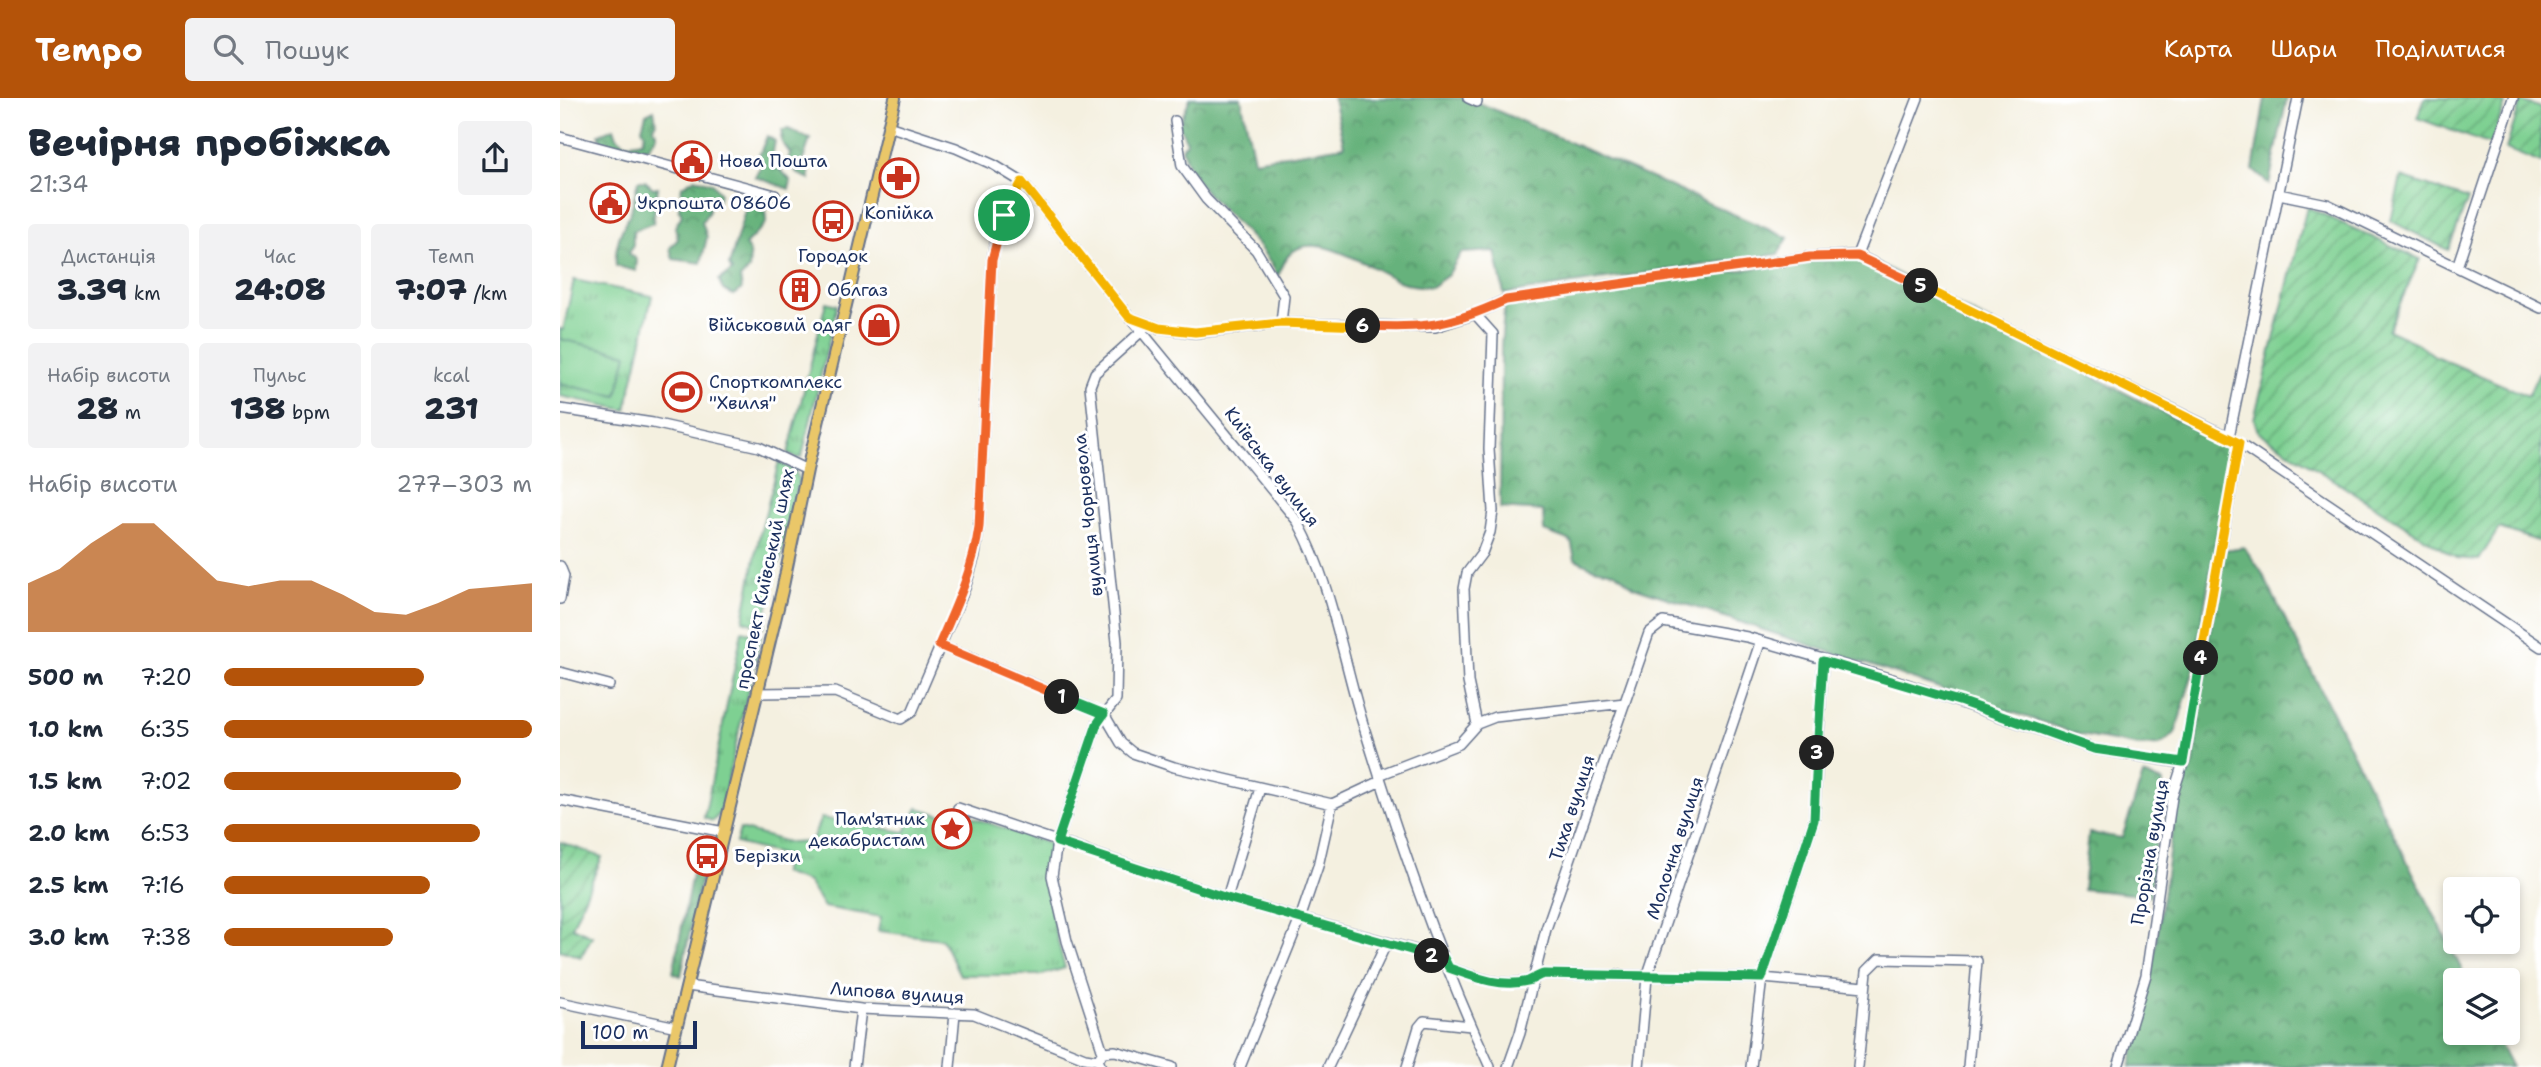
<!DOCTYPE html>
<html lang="uk">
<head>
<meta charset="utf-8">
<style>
	:root { --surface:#fff; --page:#f2f2f3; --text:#1f2937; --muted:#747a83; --accent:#b45309 }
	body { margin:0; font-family:"Shantell Sans",sans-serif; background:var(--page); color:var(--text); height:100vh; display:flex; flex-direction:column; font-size:26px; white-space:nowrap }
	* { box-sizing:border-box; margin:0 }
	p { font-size:23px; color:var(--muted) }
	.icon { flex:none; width:38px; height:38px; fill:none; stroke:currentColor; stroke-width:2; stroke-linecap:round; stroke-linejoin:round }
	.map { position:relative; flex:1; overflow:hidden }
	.panel { display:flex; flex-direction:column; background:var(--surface); width:560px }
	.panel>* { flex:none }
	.buttons { position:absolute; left:1883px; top:779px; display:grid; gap:14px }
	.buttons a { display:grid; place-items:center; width:77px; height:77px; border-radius:7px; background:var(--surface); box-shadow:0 4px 10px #0003; font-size:35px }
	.scale { position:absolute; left:21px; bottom:18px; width:116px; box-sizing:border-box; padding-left:7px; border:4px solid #1b2f5e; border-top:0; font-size:19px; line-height:24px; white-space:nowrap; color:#1b2f5e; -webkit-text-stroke:5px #fff; paint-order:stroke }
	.pin { position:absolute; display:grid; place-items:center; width:60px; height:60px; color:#fff; margin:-30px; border:4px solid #fff; border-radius:50%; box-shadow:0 2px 7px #0007 }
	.km { position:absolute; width:35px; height:35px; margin:-18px; border-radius:50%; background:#222; color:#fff; font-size:19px; line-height:35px; text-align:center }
	.round { display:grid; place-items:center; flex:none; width:74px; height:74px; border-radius:7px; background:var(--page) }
	.headline { display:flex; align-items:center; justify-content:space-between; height:119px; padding:0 28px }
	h1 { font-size:38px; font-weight:800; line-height:52px }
	.metrics { display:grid; grid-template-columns:repeat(3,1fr); gap:10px; height:119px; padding:7px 28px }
	.metrics div { display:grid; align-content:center; border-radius:7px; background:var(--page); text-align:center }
	.metrics b { font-size:30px; font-weight:800 }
	.metrics small { font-size:19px; font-weight:400 }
	.metrics p { font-size:19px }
	.chart { height:196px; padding:14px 28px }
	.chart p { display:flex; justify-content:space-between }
	.chart svg { width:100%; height:126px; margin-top:7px; fill:var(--accent); opacity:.7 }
	ul { padding:0 28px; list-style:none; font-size:23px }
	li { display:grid; grid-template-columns:112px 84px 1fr; align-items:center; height:52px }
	li i { height:18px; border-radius:9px; background:var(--accent) }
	header { display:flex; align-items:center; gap:42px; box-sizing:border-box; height:98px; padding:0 35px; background:var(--accent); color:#fff }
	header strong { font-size:33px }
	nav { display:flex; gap:38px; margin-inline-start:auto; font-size:24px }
	.search { width:490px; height:63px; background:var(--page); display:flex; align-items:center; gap:18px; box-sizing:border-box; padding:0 24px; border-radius:7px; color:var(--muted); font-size:26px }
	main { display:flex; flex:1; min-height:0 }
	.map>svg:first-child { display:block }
	.grass { fill:url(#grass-tufts); stroke:#4c8078; stroke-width:2 }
	.forest { fill:url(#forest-crowns); stroke:#40706d; stroke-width:2 }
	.garden { fill:url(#garden-furrows); stroke:#4c8078; stroke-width:2 }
	.pitch { fill:#7ed092; stroke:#4c8078; stroke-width:2 }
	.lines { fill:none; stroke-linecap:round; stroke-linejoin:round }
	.minor-casing { stroke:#67738c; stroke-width:12 }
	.major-casing { stroke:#67738c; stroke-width:14 }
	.minor { stroke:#fff; stroke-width:9 }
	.major { stroke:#eac769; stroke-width:10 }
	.split-1-casing { stroke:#fff; stroke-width:14 }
	.split-2-casing { stroke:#fff; stroke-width:14 }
	.split-3-casing { stroke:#fff; stroke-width:14 }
	.split-4-casing { stroke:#fff; stroke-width:14 }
	.split-5-casing { stroke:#fff; stroke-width:14 }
	.split-6-casing { stroke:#fff; stroke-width:14 }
	.split-7-casing { stroke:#fff; stroke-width:14 }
	.split-1 { stroke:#f0652b; stroke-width:9 }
	.split-2 { stroke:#22a559; stroke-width:9 }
	.split-3 { stroke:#22a559; stroke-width:9 }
	.split-4 { stroke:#22a559; stroke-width:9 }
	.split-5 { stroke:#f5b400; stroke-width:9 }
	.split-6 { stroke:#f0652b; stroke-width:9 }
	.split-7 { stroke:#f5b400; stroke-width:9 }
	.labels { text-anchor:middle; stroke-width:6; stroke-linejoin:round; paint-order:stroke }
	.poi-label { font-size:18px; fill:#1b2f5e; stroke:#fff; text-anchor:start }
	.street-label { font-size:18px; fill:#1b2f5e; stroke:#fff }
</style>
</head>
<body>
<header>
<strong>Tempo</strong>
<div class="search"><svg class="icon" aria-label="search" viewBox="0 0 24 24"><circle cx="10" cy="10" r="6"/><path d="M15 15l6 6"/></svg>Пошук</div>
<nav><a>Карта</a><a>Шари</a><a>Поділитися</a></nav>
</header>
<main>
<section class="panel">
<div class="headline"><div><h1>Вечірня пробіжка</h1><p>21:34</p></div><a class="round"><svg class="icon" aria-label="share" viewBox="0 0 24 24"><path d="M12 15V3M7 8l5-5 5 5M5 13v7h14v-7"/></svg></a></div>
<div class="metrics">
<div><p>Дистанція</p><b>3.39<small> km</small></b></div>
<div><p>Час</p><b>24:08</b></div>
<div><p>Темп</p><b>7:07<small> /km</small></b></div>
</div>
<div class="metrics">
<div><p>Набір висоти</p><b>28<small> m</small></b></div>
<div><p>Пульс</p><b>138<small> bpm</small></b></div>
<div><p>kcal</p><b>231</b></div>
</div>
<div class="chart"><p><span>Набір висоти</span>277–303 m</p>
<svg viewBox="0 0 160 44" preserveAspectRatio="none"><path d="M0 44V27L10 22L20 13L30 6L40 6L50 16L60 26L70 28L80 26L90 26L100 31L110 37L120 38L130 34L140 29L150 28L160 27V44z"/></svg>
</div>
<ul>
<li><b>500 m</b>7:20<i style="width:65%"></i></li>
<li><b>1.0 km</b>6:35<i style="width:100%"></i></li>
<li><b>1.5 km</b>7:02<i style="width:77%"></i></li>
<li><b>2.0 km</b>6:53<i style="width:83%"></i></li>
<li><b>2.5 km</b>7:16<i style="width:67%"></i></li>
<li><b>3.0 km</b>7:38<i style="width:55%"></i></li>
</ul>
</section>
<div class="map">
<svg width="1981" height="969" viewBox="0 0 1981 969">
	<defs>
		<pattern id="grass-tufts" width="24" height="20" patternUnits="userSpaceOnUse" patternTransform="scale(1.75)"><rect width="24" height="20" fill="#7ed092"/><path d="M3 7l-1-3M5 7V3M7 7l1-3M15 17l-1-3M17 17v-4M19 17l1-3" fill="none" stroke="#66a97a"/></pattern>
		<pattern id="forest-crowns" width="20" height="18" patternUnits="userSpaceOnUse" patternTransform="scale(1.75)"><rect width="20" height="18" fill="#66b27c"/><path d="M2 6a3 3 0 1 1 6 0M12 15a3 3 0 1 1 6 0" fill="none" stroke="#539169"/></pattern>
		<pattern id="garden-furrows" width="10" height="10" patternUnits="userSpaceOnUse" patternTransform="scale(1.75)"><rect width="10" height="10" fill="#7ed092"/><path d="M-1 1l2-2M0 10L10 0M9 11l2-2" fill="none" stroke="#66a97a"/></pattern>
	</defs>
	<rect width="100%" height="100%" fill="#fff"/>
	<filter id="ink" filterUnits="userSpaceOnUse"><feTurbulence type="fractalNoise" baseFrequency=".0143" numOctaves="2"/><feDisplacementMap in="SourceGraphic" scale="14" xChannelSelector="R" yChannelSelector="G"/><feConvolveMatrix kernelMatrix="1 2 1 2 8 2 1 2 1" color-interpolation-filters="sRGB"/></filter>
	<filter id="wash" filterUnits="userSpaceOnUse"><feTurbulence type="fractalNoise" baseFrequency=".00686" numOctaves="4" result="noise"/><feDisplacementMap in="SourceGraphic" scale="28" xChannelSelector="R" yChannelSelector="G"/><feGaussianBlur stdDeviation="1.57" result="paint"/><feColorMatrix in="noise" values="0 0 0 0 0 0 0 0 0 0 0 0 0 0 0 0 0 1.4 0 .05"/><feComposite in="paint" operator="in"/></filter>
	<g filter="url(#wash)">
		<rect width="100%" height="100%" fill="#f4f0e0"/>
		<path class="grass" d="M14 182 92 198 66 312 0 298V231L3 232Z
			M266 204 277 207 242 359 236 360 228 356Z
			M219 364 235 373 239 382 220 464 209 474 211 494 204 529 183 522 199 440Z
			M182 533 201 537 160 715 153 723 144 720Z
			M358 710 388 719 391 712 490 746C483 788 494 830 505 870L482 877H400L382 841 318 833 321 819 264 809 248 784 222 775 227 758 176 745 180 731 231 745 251 744 261 720 345 734Z"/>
		<path class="forest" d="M630 0H681L694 62 784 48 773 0H908L1228 140 1218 156 944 196 935 153 901 155 888 177 871 189C862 188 852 188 844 185 818 175 753 127 728 158 724 163 721 172 718 178 713 169 707 158 700 150 674 118 631 91 622 50L627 44 619 27Z
			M1705 0H1727L1709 86 1693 72Z
			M94 12 96 24 93 29 97 37 89 49 67 54 41 43 39 36 54 30 57 39 66 46 82 43 85 36 82 30 86 16Z
			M228 31 250 41 242 65 249 72 250 81 236 75 235 70 228 63 230 55 221 43 222 32Z
			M207 38 215 43 212 59 214 69 221 72 231 83 229 91 195 79 202 66 198 60Z
			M135 80 152 85 160 95 158 102 149 105V113L142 124 147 139 141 165 113 161 110 150 118 141 115 129 122 117 119 111 122 88Z
			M78 83H85L93 90 98 89 93 125 73 133V147L69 155 77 162 76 173 56 168C54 148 61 133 70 115 73 108 76 91 78 83Z
			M190 95 198 97 205 109 206 125 185 147 190 155 189 172 180 180 182 191 173 197 163 192 159 182 172 173 169 168Z
			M1297 157 1327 170 1672 351 1633 574 1615 636 1600 647 1579 648 1521 637 1074 489 1055 474 1034 470 1015 461 1011 443 984 433 983 413 940 410 941 248 945 202Z
			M1684 449 1701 473 1907 882H1895V934L1934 935 1952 969H1570L1592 874 1617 699 1634 665 1642 578 1664 452Z
			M1583 677 1603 684 1590 798 1523 791 1529 735 1562 740Z
			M137 763 144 765 121 878 113 875 134 765Z"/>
		<path class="garden" d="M1865 0H1930L1945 6 1931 47 1857 20Z
			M1961 3 1981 10V65L1946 51Z
			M1841 79 1908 101 1888 152 1831 123Z
			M1747 109 1860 161 1828 232 1857 245 1875 258 1968 298 1981 270V444L1939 430 1919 462 1896 460 1698 334 1694 321Z
			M0 744 42 759 12 829 32 838 21 859 0 852Z"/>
		<path class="pitch" d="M0 241 67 256 57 298 0 286Z"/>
	</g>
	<g filter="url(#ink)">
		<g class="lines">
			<g class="minor-casing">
				<path id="minor" d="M908 0 917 4 916 0
					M615 23 622 68 646 101 696 152 724 198 721 225
					M328 28 396 50 434 67 462 84 569 219 599 230 635 235 721 225 875 229 915 216 945 202 1250 159 1297 157 1669 339 1981 549
					M0 39 215 97
					M1719 96 1767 106 1981 210
					M1297 157 1358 0
					M1897 169 1953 0
					M915 216 933 236 929 351 933 413 930 434 922 455 907 475 904 491 908 584 917 626
					M574 224 738 424C772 487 782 558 803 626 839 742 879 859 930 969
					M0 311 93 325 199 349 247 372
					M1669 339 1738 0
					M0 468 4 478 0 501
					M379 547 544 616 561 645 573 655 614 669 772 706 821 683
					M0 574 49 587
					M198 595 275 594 341 621 352 614 405 490 415 457 419 429 432 162 440 124 462 84
					M819 677 899 646 917 626 935 619 1065 605
					M0 702 164 734
					M398 710 667 800 884 860
					M667 800 700 690
					M889 870C913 878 937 888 963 884 971 883 976 878 984 876L1202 880 1305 889
					M127 888 301 911 414 916 525 960 538 962
					M0 904 117 929
					M543 954 555 953 612 969
					M294 969 301 911
					M390 969 395 915
					M541 969 538 962 543 954 507 843 492 778 497 744 537 626 556 602 557 544 530 288 535 275 583 232
					M680 969 740 821 758 768 772 706
					M768 969 826 846
					M847 969 859 929 864 923 911 928
					M948 969 960 935 986 831 1089 535 1103 524 1187 539 1332 581 1534 651 1623 665
					M1079 969 1087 879 1200 545
					M1191 969 1202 880 1254 722 1263 563
					M1298 969 1307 873 1319 861 1417 863 1408 969
					M1558 969 1586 877 1612 699 1623 665 1679 346"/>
			</g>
			<g class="major-casing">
				<path id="major" d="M107 969 222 493 247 372 335 0"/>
			</g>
			<use href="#minor" class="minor"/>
			<use href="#major" class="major"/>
		</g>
	</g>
	<g class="lines" filter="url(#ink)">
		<g class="split-1-casing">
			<path id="split-1" d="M444 117 432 162 419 429C413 472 396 508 379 547L502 599"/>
		</g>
		<g class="split-2-casing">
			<path id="split-2" d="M502 599 544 616 537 626 497 744 667 800 872 858"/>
		</g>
		<g class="split-3-casing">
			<path id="split-3" d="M872 858 884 860 889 870C914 879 941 890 968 883 974 881 978 877 984 876L1202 880 1254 722 1257 655"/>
		</g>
		<g class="split-4-casing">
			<path id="split-4" d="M1257 655 1263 563 1402 604 1534 651 1623 664 1641 560"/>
		</g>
		<g class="split-5-casing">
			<path id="split-5" d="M1361 188 1679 345 1641 560"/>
		</g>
		<g class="split-6-casing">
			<path id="split-6" d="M803 228C866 230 887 229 946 202L1250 159 1297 158 1361 188"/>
		</g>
		<g class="split-7-casing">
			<path id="split-7" d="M444 117 462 84 569 219 599 230 635 234 721 225 803 228"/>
		</g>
		<use href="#split-1" class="split-1"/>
		<use href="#split-2" class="split-2"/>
		<use href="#split-3" class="split-3"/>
		<use href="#split-4" class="split-4"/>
		<use href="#split-5" class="split-5"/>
		<use href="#split-6" class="split-6"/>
		<use href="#split-7" class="split-7"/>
	</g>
	<defs>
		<g id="civic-ring" transform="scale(2.0125)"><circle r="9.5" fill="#fff" stroke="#c8321e" stroke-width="1.5"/><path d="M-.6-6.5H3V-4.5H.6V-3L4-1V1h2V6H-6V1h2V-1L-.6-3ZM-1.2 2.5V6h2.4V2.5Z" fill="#c8321e"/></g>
		<g id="pharmacy-ring" transform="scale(2.0125)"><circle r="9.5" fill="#fff" stroke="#c8321e" stroke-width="1.5"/><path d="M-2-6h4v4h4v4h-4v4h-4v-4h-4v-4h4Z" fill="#c8321e"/></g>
		<g id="bus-ring" transform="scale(2.0125)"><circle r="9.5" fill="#fff" stroke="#c8321e" stroke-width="1.5"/><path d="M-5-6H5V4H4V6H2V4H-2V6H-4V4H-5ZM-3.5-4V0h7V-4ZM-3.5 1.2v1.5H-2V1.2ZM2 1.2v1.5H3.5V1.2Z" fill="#c8321e"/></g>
		<g id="building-ring" transform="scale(2.0125)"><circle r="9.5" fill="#fff" stroke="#c8321e" stroke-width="1.5"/><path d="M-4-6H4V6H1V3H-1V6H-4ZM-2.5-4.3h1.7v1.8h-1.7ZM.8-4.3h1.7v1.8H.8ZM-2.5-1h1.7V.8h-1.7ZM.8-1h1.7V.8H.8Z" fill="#c8321e"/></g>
		<g id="shop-ring" transform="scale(2.0125)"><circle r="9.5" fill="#fff" stroke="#c8321e" stroke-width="1.5"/><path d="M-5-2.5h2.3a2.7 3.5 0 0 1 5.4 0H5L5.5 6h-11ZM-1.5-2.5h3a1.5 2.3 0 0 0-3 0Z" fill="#c8321e"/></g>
		<g id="stadium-ring" transform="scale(2.0125)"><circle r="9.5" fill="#fff" stroke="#c8321e" stroke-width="1.5"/><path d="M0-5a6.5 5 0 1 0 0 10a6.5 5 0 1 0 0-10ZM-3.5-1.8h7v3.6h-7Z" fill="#c8321e"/></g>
		<g id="sight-ring" transform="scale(2.0125)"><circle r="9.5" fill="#fff" stroke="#c8321e" stroke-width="1.5"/><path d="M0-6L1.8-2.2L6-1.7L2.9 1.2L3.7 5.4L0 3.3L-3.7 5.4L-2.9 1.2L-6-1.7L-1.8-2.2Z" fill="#c8321e"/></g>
	</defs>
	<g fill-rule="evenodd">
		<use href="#civic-ring" x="132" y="63"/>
		<use href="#pharmacy-ring" x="339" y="80"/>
		<use href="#civic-ring" x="50" y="105"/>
		<use href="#bus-ring" x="273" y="123"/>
		<use href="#building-ring" x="240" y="192"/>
		<use href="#shop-ring" x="319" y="227"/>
		<use href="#stadium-ring" x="122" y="294"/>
		<use href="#sight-ring" x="392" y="731"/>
		<use href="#bus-ring" x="147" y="758"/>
	</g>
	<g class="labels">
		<g class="poi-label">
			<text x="159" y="69">Нова Пошта</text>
			<text x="77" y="111">Укрпошта 08606</text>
			<text x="339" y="121" text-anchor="middle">Копійка</text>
			<text x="273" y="164" text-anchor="middle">Городок</text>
			<text x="267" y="198">Облгаз</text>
			<text x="292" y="233" text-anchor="end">Військовий одяг</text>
			<text x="149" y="290">Спорткомплекс<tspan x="149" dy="21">"Хвиля"</tspan></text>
			<text x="365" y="727" text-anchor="end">Пам'ятник<tspan x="365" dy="21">декабристам</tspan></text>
			<text x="174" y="764">Берізки</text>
		</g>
		<g class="street-label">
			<text transform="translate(712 369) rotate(53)" y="6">Київська вулиця</text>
			<text transform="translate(528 417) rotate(-96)" y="6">вулиця Чорновола</text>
			<text transform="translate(205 481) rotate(-78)" y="6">проспект Київський шлях</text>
			<text transform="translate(1012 710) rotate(-72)" y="6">Тиха вулиця</text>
			<text transform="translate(1115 750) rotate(-72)" y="6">Молочна вулиця</text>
			<text transform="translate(1590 754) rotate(-80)" y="6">Прорізна вулиця</text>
			<text transform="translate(337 895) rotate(4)" y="6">Липова вулиця</text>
		</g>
	</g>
</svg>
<div class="buttons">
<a><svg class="icon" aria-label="locate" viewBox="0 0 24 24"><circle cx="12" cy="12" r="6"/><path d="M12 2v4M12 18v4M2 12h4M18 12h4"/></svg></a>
<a><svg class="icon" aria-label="layers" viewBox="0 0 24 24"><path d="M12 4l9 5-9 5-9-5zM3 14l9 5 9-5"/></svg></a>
</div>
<div class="scale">100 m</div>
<div class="pin" style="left:444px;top:117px;background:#1e9e55"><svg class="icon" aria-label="arrive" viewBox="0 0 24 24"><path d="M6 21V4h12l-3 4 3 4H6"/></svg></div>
<b class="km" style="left:502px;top:599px">1</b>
<b class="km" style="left:872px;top:858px">2</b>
<b class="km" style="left:1257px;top:655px">3</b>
<b class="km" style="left:1641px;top:560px">4</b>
<b class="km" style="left:1361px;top:188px">5</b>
<b class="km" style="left:803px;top:228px">6</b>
</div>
</main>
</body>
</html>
